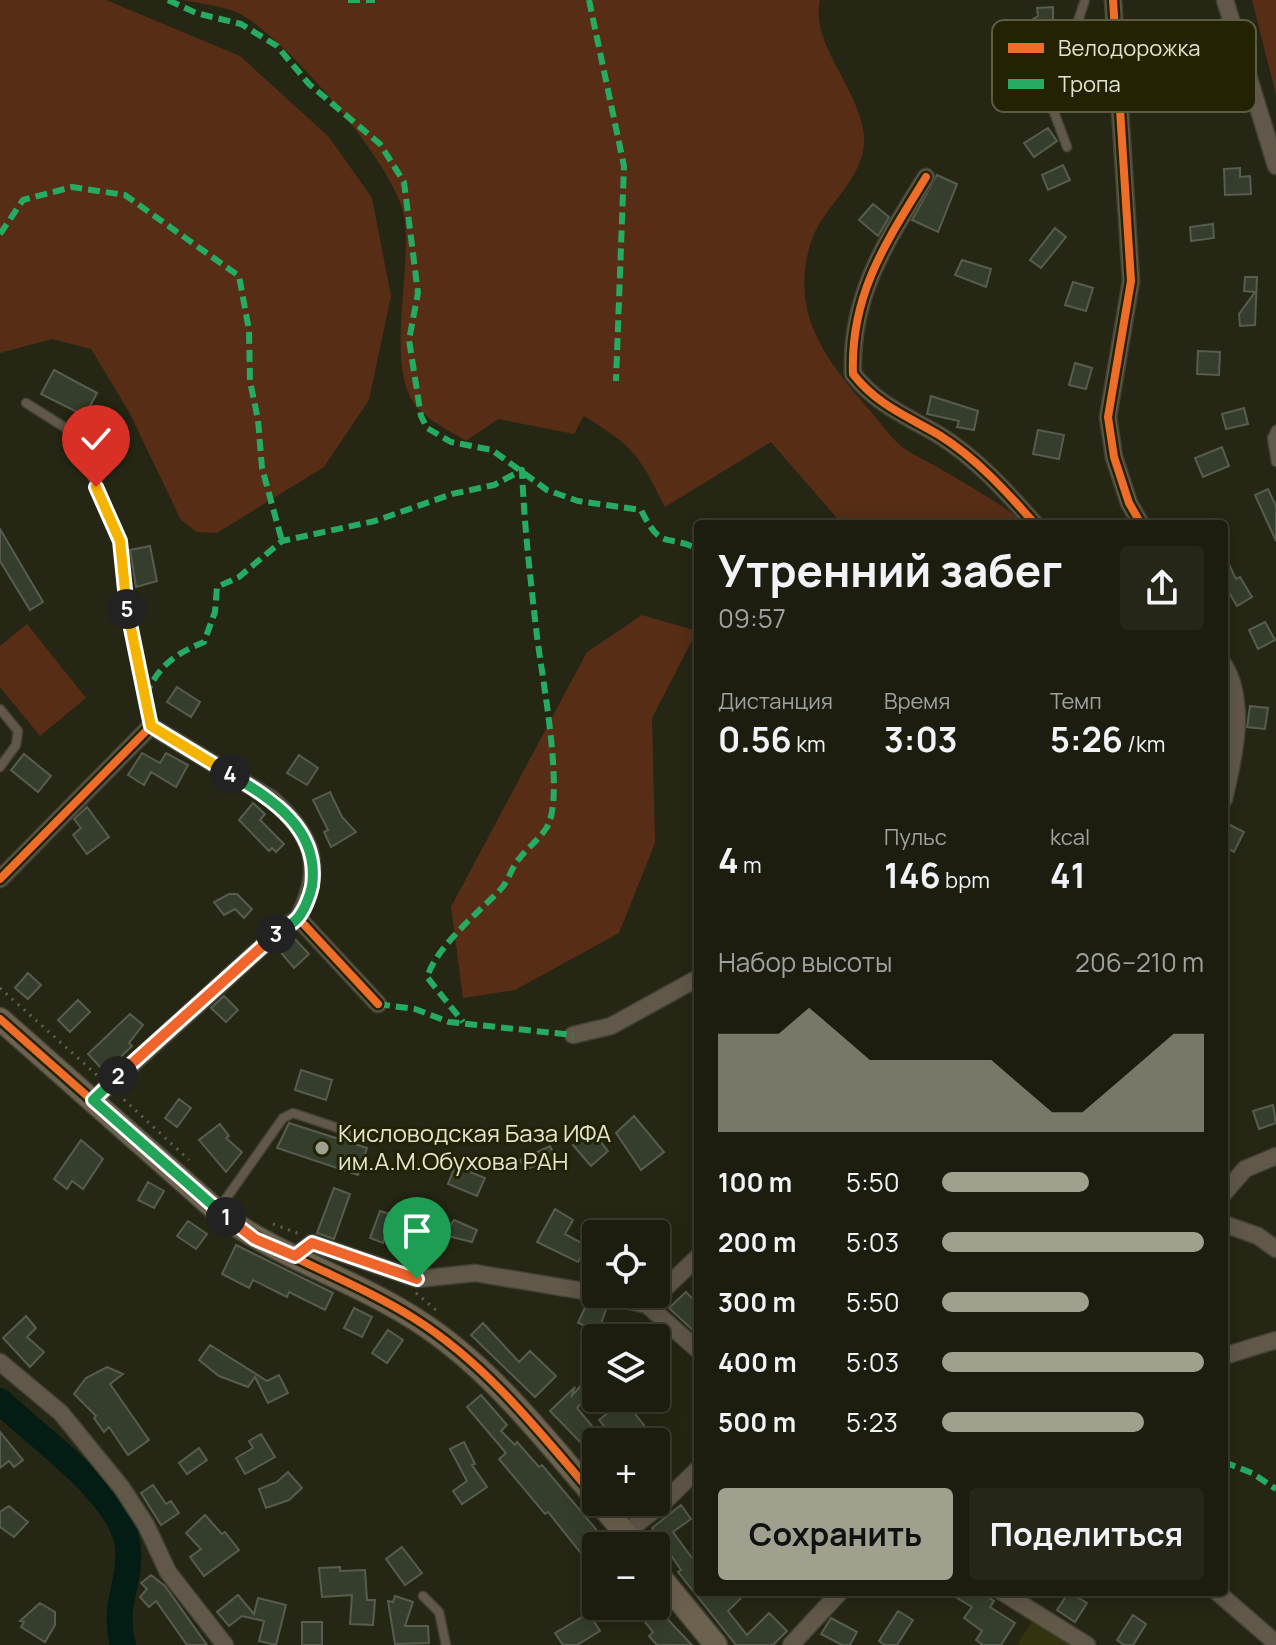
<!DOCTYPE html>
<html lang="ru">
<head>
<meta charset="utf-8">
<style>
	:root { --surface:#1c1c0f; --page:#252518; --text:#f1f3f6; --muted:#a0a19e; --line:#3a3a2f; --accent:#a0a08e }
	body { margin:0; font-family:Manrope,sans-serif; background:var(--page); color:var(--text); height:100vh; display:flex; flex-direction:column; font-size:30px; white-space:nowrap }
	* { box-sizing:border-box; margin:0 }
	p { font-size:26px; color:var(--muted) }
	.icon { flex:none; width:44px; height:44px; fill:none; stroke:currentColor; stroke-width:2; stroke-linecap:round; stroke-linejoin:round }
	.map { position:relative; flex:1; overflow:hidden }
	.panel { position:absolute; left:694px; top:520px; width:534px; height:1076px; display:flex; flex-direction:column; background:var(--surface); border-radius:8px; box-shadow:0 4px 20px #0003,0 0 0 2px var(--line) }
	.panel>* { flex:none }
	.buttons { position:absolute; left:582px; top:1220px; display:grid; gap:16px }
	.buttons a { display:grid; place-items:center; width:88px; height:88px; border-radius:8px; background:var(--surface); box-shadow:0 4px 20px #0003,0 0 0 2px var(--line); font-size:40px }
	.pin { position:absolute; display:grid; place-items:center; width:68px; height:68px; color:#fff; margin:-82px -34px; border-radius:50% 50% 50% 0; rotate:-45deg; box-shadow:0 0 8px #0007 }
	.pin .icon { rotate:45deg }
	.km { position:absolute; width:40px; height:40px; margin:-20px; border-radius:50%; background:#222; color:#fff; font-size:22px; line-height:40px; text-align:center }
	.round { display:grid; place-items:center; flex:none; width:84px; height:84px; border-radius:8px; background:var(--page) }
	.headline { display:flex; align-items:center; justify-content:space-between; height:136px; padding:0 24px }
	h1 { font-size:44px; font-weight:700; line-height:60px }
	.figures { display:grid; grid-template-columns:repeat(3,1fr); gap:12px; height:136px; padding:8px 24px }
	.figures div { display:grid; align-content:center }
	.figures b { font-size:34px; font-weight:700 }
	.figures small { font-size:22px; font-weight:400 }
	.figures p { font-size:22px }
	.chart { height:224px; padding:16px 24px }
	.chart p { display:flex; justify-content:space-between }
	.chart svg { width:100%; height:144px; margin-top:8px; fill:var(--accent); opacity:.7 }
	.cta { display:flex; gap:16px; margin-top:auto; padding:16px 24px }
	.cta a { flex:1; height:92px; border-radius:8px; background:var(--accent); color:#111; font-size:32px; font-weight:700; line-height:92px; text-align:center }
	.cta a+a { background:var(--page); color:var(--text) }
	ul { padding:0 24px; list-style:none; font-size:26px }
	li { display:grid; grid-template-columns:128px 96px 1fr; align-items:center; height:60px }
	li i { height:20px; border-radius:10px; background:var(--accent) }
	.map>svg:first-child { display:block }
	.built { fill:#33330d }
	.green { fill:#572d15 }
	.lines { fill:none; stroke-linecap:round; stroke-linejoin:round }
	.river { stroke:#031c14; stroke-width:26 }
	.building { fill:#353e2c; stroke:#575c4e; stroke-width:2 }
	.lane-casing { stroke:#424234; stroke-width:11 }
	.street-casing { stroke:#424234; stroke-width:19 }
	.secondary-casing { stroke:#424234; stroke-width:25 }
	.path { stroke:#645f51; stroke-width:3; stroke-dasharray:2 6; stroke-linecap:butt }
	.lane { stroke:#615849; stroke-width:8 }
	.street { stroke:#615849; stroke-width:16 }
	.secondary { stroke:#6d624f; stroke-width:22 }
	.quiet { stroke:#26ab63; stroke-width:6; stroke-dasharray:12 6; stroke-linecap:butt }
	.cycleway-casing { stroke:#232303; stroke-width:13 }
	.cycleway { stroke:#ee6e29; stroke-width:8 }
	.split-1-casing { stroke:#fff; stroke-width:16 }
	.split-2-casing { stroke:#fff; stroke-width:16 }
	.split-3-casing { stroke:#fff; stroke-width:16 }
	.split-4-casing { stroke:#fff; stroke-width:16 }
	.split-5-casing { stroke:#fff; stroke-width:16 }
	.split-6-casing { stroke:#fff; stroke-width:16 }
	.split-1 { stroke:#f0652b; stroke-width:10 }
	.split-2 { stroke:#22a559; stroke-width:10 }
	.split-3 { stroke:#f0652b; stroke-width:10 }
	.split-4 { stroke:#22a559; stroke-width:10 }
	.split-5 { stroke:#f5b400; stroke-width:10 }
	.split-6 { stroke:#f5b400; stroke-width:10 }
	.poi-dot { fill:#a0a08e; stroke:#232303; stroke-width:3 }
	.labels { text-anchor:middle; stroke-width:6; stroke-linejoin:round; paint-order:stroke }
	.poi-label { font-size:24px; fill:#e1e2cf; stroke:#232303; text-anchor:start }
	.key { fill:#232303; stroke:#5c5c40; stroke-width:2 }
	.key-label { font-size:22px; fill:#e1e2cf }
</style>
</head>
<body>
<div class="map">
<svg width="1276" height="1645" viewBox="0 0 1276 1645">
	<rect width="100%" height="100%" fill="#262614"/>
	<path class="built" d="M1032 1621 1072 1645H1017Z"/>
	<path class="green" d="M0 0H106L240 56 329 137 372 198 391 296 369 400 324 467 217 533 197 532 181 520 129 412 91 349 52 339 0 353Z
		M183 0H820C809 43 860 89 864 136 867 178 823 205 811 242 789 311 824 357 866 406 878 419 889 436 902 447 913 455 927 461 939 468 969 486 999 502 1026 524H842L771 442 665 507C638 453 635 448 584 416L574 434 498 419 466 441C451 431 422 418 413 402 386 359 413 265 404 215 395 165 287 40 242 15 226 6 201 4 183 0Z
		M1252 0H1276V95Z
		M642 615 697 631 652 718 655 843 619 933 515 990 463 998 451 907 587 652Z
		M27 624 86 698 40 736 0 687V646Z"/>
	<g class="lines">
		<path class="river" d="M0 1401C36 1437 124 1495 128 1548 131 1585 112 1604 123 1645"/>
	</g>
	<path class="building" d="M1053 7V20L1042 24 1044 41 1034 44 1030 21 1038 16 1037 8Z
		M1048 128 1057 141 1034 157 1024 143Z
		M1063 165 1070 180 1048 190 1042 175Z
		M1240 168V177L1250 176 1251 194 1225 195 1224 169Z
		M937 175 957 184 938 232 912 220Z
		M873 204 889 217 878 236 859 220Z
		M1213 224 1214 238 1191 241 1190 227Z
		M1055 228 1066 237 1041 268 1030 260Z
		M962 260 991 269 986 287 955 275Z
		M1245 277H1257L1255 325 1240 326 1239 314 1255 292 1244 291Z
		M1073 282 1093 288 1086 311 1065 305Z
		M1198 351 1220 352 1219 375 1197 374Z
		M1075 363 1092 368 1086 389 1069 385Z
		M54 370 97 393 85 416 41 394Z
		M931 396 978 411 974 430 957 427 959 421 927 414Z
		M1244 408 1248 424 1226 429 1222 414Z
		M104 426 123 437 110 461 91 448Z
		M1038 430 1064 435 1059 459 1033 454Z
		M1222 447 1229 466 1203 477 1195 458Z
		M1268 489 1276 506V541L1255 495Z
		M0 529 43 602 30 610 0 561Z
		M150 546 157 581 136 587 130 550Z
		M1224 554 1236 579 1240 577 1252 597 1237 606 1224 584Z
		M1265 622 1275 640 1258 649 1249 630Z
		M177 687 200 702 191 717 167 702Z
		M1250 706 1268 708 1265 729 1247 727Z
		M142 753 160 763 166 753 188 765 176 787 151 772 144 785 128 775Z
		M24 754 51 776 38 792 11 770Z
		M299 755 318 768 307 785 287 773Z
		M330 792 342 817 356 832 331 847 324 832 328 830 313 800Z
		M253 803 265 814 260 820 284 844 276 852 272 848 269 851 239 820Z
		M87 807 109 837 87 854 73 835 81 828 74 819Z
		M1230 825 1244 832 1234 852 1224 847V836Z
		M229 894H237L252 909 244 918 235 909 224 915 214 902Z
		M292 936 309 954 294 968 277 948Z
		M28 973 41 985 28 999 15 988Z
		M224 996 238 1010 226 1022 211 1008Z
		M78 1000 90 1012 70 1032 58 1020Z
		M130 1014 143 1025 129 1043 132 1046 105 1072 88 1054Z
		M301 1070 332 1080 326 1100 295 1090Z
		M179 1099 191 1108 177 1127 165 1118Z
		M1273 1105 1276 1123 1259 1129 1253 1111Z
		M634 1116 664 1152 641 1170 616 1133Z
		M289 1123 367 1148 358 1175 277 1148Z
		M220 1124 229 1136 226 1138 242 1152 226 1172 199 1140Z
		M591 1130 608 1151 591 1166 573 1145Z
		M81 1140 103 1159 83 1189 72 1181 67 1189 54 1179Z
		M550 1146 555 1157 525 1170 520 1160Z
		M455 1166 485 1178 477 1196 448 1184Z
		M148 1182 164 1191 154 1208 138 1200Z
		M334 1188 350 1194 334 1239 317 1233Z
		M555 1209 573 1220 565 1234 587 1246 578 1262 537 1242Z
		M380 1211 399 1217 392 1236 386 1234 383 1243 370 1238Z
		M454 1220 477 1230 472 1242 444 1235Z
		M188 1221 207 1234 196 1249 177 1236Z
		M236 1245 333 1293 325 1310 289 1292 287 1297 253 1280 249 1288 222 1274Z
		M686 1292 698 1304V1335L669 1308Z
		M587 1303 606 1310 598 1331 578 1323Z
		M354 1308 372 1317 362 1337 344 1328Z
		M26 1316 36 1328 27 1337 44 1352 30 1367 3 1338Z
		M483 1323 519 1362 530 1351 556 1376 535 1397 471 1335Z
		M388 1330 403 1340 387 1363 372 1353Z
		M210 1345 267 1381 279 1375 288 1393 268 1403 255 1377 248 1387 219 1376 199 1360Z
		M107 1367 123 1374 110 1384 149 1440 128 1455 109 1427 104 1432 94 1418 96 1416 74 1394 86 1378Z
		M596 1368V1387L577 1408 597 1432 582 1444 550 1411 575 1387 571 1397Z
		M481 1395 507 1425 501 1431 515 1445 517 1442 539 1467 542 1465 610 1546H596V1572L548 1512 545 1514 499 1459 506 1453 467 1407Z
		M624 1400 644 1425 623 1442H617L599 1420Z
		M0 1432 23 1460 14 1467 9 1461 0 1468Z
		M261 1434 275 1457 245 1474 236 1458 253 1448 249 1441Z
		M464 1442 475 1464 472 1465 487 1487 462 1504 453 1491 467 1481 450 1449Z
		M199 1448 207 1460 187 1474 179 1463Z
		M288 1472 302 1488 289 1500 266 1508 259 1489 277 1482Z
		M153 1485 166 1504 171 1501 179 1513 161 1525 141 1493Z
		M681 1505 691 1519 673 1532 698 1566V1592H747L728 1611 747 1635 769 1613 787 1631 773 1645H736L678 1572 681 1570 652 1528Z
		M9 1506 28 1522 14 1537 0 1527V1512Z
		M205 1515 222 1534 225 1532 239 1550 204 1576 190 1557 201 1549 186 1533Z
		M402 1547 422 1573 405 1585 386 1559Z
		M340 1567V1571L365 1570 367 1600H375L373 1625 350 1624 352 1595 322 1597 319 1568Z
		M151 1575 165 1586 207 1645H187L156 1601 149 1607 140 1597 147 1589 141 1583Z
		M947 1592H981L994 1601 990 1607 1015 1623 1001 1645H983L976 1640 982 1631 964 1618 972 1607Z
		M1069 1592 1087 1603 1075 1622 1057 1610Z
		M238 1595 254 1614 258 1598 286 1605 276 1645 259 1641 264 1621 242 1616 229 1626 217 1612Z
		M395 1596 413 1602 405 1626H428L429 1643 395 1644 388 1601 393 1602Z
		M40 1603 55 1612V1625L45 1642 21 1627 24 1622 20 1621Z
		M632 1606H655L692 1645H657L649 1636 653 1632Z
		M898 1611 913 1620 897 1645H885L879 1641Z
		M589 1613 600 1631 577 1645H563L555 1633Z
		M1133 1615 1146 1624 1133 1645H1124L1117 1640Z
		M831 1618 857 1632 850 1645H842L821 1634Z
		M302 1622H322V1645H302Z"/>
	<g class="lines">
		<g class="lane-casing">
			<path id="lane" d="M1067 147 1054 112 1056 87 1085 0
				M26 403 80 437 96 487 120 541 122 586 151 726
				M1276 430 1272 438 1276 462
				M0 709 18 731 16 745 0 767
				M218 1210 283 1118 293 1113 368 1138
				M423 1596 439 1612 446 1645"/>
		</g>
		<g class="street-casing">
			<path id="street" d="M1113 0 1131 281 1108 417 1114 457 1129 503 1141 524
				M1225 0 1276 166
				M926 177C886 242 850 295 853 374 877 405 907 416 939 435 976 458 1006 491 1035 524
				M1224 665C1247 703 1234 758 1224 799
				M0 879 151 726 272 799C314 837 324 866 298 918L378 1004
				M573 1035 611 1026 698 978
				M93 1100 278 932 298 918
				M1224 1193 1245 1169 1276 1156
				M1224 1224 1258 1236 1276 1249
				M295 1256 312 1243 417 1279 475 1273 596 1293
				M600 1294 647 1305 698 1350
				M647 1305 698 1257
				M1224 1356 1276 1340
				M0 1362 61 1413 122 1488 146 1525 168 1572 225 1645
				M625 1533 661 1505 698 1469
				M1002 1592 1087 1645
				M1217 1592 1276 1643
				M791 1645 840 1592"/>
		</g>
		<g class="secondary-casing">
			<path id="secondary" d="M0 1019 223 1216C282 1258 354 1280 415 1319 488 1365 541 1434 596 1498
				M599 1502 636 1546
				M656 1572 716 1645"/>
		</g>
		<path class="path" d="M0 988 98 1076
			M118 1094 189 1160
			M273 1224 300 1234
			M416 1293 437 1311"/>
		<use href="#lane" class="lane"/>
		<use href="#street" class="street"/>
		<use href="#secondary" class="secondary"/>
		<path class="quiet" d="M168 0 196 13 241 24 277 46 309 84 380 144 404 182 418 293 409 340 421 416 427 428 451 442 492 450 547 490 578 501 641 510C662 552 666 533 698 549
			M348 0H375
			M589 0 624 166 616 381
			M0 234 23 200 72 187 125 195 239 276 249 330 250 381 258 420 262 468 282 541
			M145 696C159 666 173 655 204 642L215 612 217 587 239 577 282 541 375 521 452 494 494 485 522 470C524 523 530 575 536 628 540 668 566 795 547 827 540 839 527 848 519 859 511 868 509 881 500 890 477 914 438 945 427 977L463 1022
			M378 1004 415 1009 449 1022 573 1035
			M1224 1462 1252 1473 1276 1489"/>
		<g class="cycleway-casing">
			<path id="cycleway" d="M1113 0 1131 281 1108 417 1114 457 1129 503 1141 524
				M926 177C886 242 850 295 853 374 877 405 907 416 939 435 976 458 1006 491 1035 524
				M0 879 151 726 272 799C314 837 324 866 298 918L378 1004
				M0 1019 223 1216C282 1258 354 1280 415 1319 488 1365 541 1434 596 1498"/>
		</g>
		<use href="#cycleway" class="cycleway"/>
	</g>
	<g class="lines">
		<g class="split-1-casing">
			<path id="split-1" d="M226 1217 255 1239 295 1256 312 1243 417 1279"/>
		</g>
		<g class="split-2-casing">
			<path id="split-2" d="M118 1076 93 1100 226 1217"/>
		</g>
		<g class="split-3-casing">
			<path id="split-3" d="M118 1076 276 934"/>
		</g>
		<g class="split-4-casing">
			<path id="split-4" d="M230 774C273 800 320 829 312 886 310 896 304 912 296 920 291 925 282 929 276 934"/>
		</g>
		<g class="split-5-casing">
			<path id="split-5" d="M127 609 151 726 230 774"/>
		</g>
		<g class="split-6-casing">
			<path id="split-6" d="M96 487 120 541 127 609"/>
		</g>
		<use href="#split-1" class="split-1"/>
		<use href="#split-2" class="split-2"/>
		<use href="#split-3" class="split-3"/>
		<use href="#split-4" class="split-4"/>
		<use href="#split-5" class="split-5"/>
		<use href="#split-6" class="split-6"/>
	</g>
	<circle class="poi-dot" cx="322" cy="1148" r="8"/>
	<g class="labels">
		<g class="poi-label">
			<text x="338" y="1142">Кисловодская База ИФА<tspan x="338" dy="28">им.А.М.Обухова РАН</tspan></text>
		</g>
	</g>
	<rect x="992" y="20" width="264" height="92" rx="12" class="key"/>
	<rect x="1008" y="43" width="36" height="10" fill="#ee6e29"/>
	<rect x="1008" y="79" width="36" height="10" fill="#26ab63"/>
	<g class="key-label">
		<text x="1058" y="56">Велодорожка</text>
		<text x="1058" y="92">Тропа</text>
	</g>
</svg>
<div class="buttons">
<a><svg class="icon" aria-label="locate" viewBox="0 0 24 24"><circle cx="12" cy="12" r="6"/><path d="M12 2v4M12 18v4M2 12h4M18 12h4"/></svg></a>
<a><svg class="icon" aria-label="layers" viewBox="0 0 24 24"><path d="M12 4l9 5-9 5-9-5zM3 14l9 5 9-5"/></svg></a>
<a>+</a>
<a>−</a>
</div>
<div class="pin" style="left:417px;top:1279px;background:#1e9e55"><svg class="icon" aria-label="arrive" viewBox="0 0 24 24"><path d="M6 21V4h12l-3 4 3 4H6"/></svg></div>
<div class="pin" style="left:96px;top:487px;background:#d93025"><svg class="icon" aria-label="check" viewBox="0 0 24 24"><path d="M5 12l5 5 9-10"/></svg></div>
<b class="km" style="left:226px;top:1217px">1</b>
<b class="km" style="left:118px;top:1076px">2</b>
<b class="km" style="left:276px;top:934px">3</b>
<b class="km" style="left:230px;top:774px">4</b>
<b class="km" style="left:127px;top:609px">5</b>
<section class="panel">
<div class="headline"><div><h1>Утренний забег</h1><p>09:57</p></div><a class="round"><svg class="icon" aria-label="share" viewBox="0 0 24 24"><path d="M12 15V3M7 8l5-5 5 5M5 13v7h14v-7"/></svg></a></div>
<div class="figures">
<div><p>Дистанция</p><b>0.56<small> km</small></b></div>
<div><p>Время</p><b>3:03</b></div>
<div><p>Темп</p><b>5:26<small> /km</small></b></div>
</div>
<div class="figures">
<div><b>4<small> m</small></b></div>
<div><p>Пульс</p><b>146<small> bpm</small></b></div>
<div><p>kcal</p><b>41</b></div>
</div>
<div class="chart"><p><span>Набор высоты</span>206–210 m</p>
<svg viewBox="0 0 160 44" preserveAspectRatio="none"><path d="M0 44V14L10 14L20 14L30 6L40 14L50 22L60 22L70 22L80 22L90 22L100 30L110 38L120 38L130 30L140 22L150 14L160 14V44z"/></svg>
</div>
<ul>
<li><b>100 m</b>5:50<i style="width:56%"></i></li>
<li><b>200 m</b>5:03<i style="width:100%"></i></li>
<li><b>300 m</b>5:50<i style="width:56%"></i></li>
<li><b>400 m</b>5:03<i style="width:100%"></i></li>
<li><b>500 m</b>5:23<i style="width:77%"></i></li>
</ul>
<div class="cta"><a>Сохранить</a><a>Поделиться</a></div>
</section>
</div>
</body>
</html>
